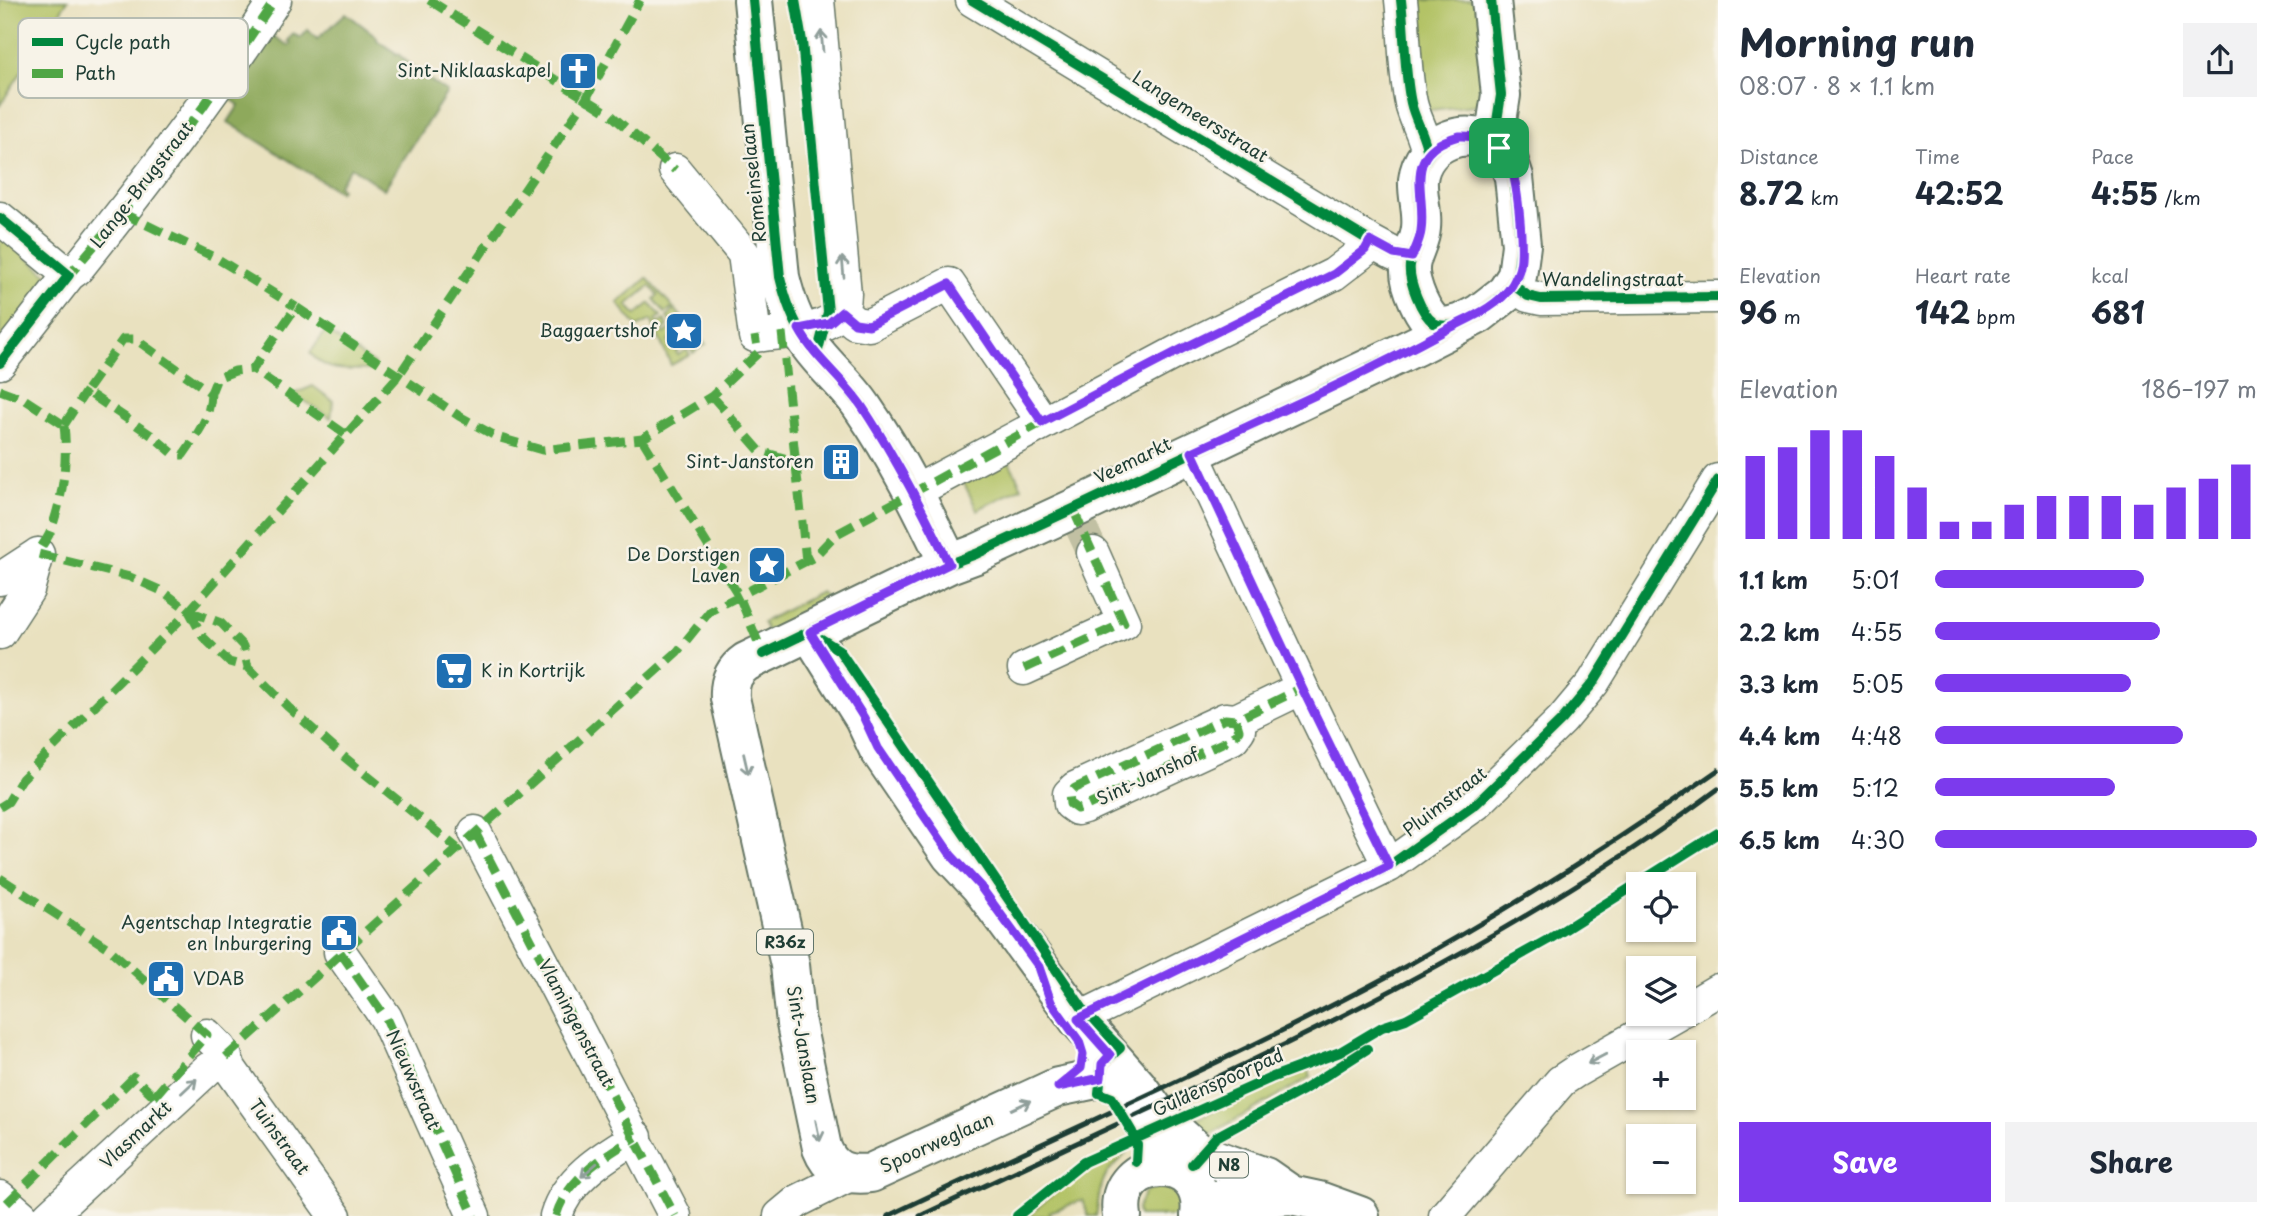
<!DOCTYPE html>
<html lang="en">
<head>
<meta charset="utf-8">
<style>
	:root { --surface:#fff; --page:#f2f2f3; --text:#1f2937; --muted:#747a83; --accent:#7c3aed }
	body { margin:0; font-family:"Playpen Sans",sans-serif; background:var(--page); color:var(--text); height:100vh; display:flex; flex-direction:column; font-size:26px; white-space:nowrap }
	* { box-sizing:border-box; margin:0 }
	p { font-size:23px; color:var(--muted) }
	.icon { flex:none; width:38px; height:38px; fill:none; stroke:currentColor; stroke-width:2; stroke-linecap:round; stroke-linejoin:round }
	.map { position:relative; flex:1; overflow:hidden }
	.side { display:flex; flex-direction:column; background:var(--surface); width:560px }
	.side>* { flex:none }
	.tools { position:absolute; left:1626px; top:872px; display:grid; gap:14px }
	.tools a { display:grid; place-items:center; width:70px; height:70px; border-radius:0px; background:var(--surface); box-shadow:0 2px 5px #0004; font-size:35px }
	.pin { position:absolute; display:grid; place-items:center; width:60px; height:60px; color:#fff; margin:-30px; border-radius:14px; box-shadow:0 4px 10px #0006 }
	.round { display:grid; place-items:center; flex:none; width:74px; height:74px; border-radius:0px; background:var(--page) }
	.head { display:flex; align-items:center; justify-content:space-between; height:119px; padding:0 21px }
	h1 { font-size:38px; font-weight:700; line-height:52px }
	.figures { display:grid; grid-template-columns:repeat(3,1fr); gap:10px; height:119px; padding:7px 21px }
	.figures div { display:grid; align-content:center }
	.figures b { font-size:30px; font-weight:700 }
	.figures small { font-size:19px; font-weight:400 }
	.figures p { font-size:19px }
	.chart { height:196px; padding:14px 21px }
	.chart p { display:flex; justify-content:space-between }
	.chart svg { width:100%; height:126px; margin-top:7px; stroke:var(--accent); stroke-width:6 }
	.cta { display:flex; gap:14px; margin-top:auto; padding:14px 21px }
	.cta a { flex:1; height:80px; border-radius:0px; background:var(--accent); color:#fff; font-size:28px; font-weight:700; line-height:80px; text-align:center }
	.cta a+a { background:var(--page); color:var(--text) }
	ul { padding:0 21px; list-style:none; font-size:23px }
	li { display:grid; grid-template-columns:112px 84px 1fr; align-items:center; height:52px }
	li i { height:18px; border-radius:9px; background:var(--accent) }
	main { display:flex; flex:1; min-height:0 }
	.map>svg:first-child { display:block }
	.green { fill:#b3c366; stroke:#69804d; stroke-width:2 }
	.forest { fill:#8ea95b; stroke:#567348; stroke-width:2 }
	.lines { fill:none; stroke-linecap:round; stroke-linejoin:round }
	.minor-tunnel { stroke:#c1c0a3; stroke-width:32; stroke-dasharray:32 16; stroke-linecap:butt }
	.minor-casing { stroke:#667665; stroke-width:35 }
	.major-casing { stroke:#667665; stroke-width:42 }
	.minor { stroke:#fff; stroke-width:32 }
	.major { stroke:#fff; stroke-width:38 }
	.rail { stroke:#1f3d34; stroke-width:5 }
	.quiet { stroke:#4fa644; stroke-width:9; stroke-dasharray:18 9; stroke-linecap:butt }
	.cycleway-casing { stroke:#f7f3e8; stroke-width:15 }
	.cycleway { stroke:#00873e; stroke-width:10 }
	.oneway { stroke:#8f9e9a }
	.route-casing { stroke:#fff; stroke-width:14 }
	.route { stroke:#7c3aed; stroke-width:9 }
	.labels { text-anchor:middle; stroke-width:5; stroke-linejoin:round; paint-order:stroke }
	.shield { fill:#f7f3e8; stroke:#60746a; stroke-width:2 }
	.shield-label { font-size:16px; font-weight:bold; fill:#1f3d34 }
	.poi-label { font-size:18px; fill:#1f3d34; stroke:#f7f3e8; text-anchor:end }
	.street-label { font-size:18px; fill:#1f3d34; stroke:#f7f3e8 }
	.key { fill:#f7f3e8; stroke:#b6bcb2; stroke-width:2 }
	.key-label { font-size:19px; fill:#1f3d34 }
</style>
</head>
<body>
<main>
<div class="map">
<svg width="1718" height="1216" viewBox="0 0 1718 1216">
	<rect width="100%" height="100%" fill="#f7f3e8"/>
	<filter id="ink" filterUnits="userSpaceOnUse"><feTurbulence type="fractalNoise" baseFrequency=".0143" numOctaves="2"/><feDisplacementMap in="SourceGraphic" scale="14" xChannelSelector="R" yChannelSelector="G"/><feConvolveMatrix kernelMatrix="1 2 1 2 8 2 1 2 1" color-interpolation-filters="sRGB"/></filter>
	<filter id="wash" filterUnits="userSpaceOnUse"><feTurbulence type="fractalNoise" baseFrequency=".00686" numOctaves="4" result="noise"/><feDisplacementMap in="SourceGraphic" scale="28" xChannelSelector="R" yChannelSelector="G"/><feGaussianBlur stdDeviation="1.57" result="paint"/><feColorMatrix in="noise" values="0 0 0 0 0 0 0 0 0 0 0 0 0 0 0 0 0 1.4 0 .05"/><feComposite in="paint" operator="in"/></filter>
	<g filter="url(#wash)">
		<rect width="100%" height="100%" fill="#e9e1bf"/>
		<path class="green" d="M0 0H68L0 105Z
			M1409 0H1487L1491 103 1422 111Z
			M0 235 49 276 0 351Z
			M647 278 706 344 693 353 690 348 698 341 696 338 687 344 681 337 690 330 687 327 679 333 674 327 683 321 680 318 672 324 667 317 673 311 671 309 665 313 654 299 658 295 650 286 627 305 636 315 650 303 661 316 656 320 658 324 664 320 668 326 662 331 664 334 671 329 675 336 668 341 669 344 678 339 684 346 676 352 678 355 687 350 690 355 671 365 651 320 637 327 618 303Z
			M326 331 374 364 370 370C343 369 329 374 310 353Z
			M313 386 333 401 331 418 294 394Z
			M1007 458 1022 487 977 510 963 481Z
			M821 592 835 604 769 635 763 622Z
			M1308 1069 1311 1077 1210 1134 1192 1120Z
			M1127 1149C1125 1159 1115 1162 1109 1171 1099 1184 1099 1200 1096 1216H1088L1083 1200 1049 1212 1050 1216H1028L1068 1180 1087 1167Z
			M1162 1186 1179 1193 1184 1216H1138L1137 1209 1145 1192Z"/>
		<path class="forest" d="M346 13 376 36 378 41 396 53V55L398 54 426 78 447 92 384 189 351 167 338 185 341 189 339 192 228 122 239 105 223 94 267 32 289 46 291 43 288 41 293 34 301 38 308 30 317 39Z"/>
	</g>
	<g filter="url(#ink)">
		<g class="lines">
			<path class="minor-tunnel" d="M1081 527 1093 553"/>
			<g class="minor-casing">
				<path id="minor" d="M972 0 1370 241 1394 254 1412 257
					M1401 0C1405 34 1404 70 1411 103 1415 121 1426 136 1428 155
					M675 170 744 254 755 336C786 331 845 334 845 294L818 0
					M0 218 69 275
					M1512 284 1528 296 1541 299 1718 297
					M842 312 855 323 869 325 949 284 1043 422
					M0 363 69 275 77 269C147 182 214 94 275 0
					M1192 452 1302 688 1389 866
					M914 492 1182 349 1334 274 1365 250 1370 241
					M0 579 38 554
					M0 633 28 590 38 554
					M1024 669 1124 623 1093 553
					M1236 720 1239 730 1233 738 1084 807 1077 809 1070 804 1069 794 1075 788 1225 719 1236 720 1302 688
					M475 832 675 1216
					M340 952 386 1018 474 1216
					M1684 1010 1718 990
					M1078 1019 1389 866 1476 804 1562 720 1593 683 1718 480
					M207 1035 220 1048 231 1070 335 1216
					M0 1197 22 1216
					M49 1216 208 1069 226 1057
					M556 1216C567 1178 605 1156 636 1137
					M780 1216 798 1201 850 1175
					M1445 1216 1561 1081 1576 1071 1678 1013"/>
			</g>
			<g class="major-casing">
				<path id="major" d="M753 0 780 277C785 298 792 319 804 337 820 363 846 382 863 408 897 457 923 510 949 564
					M1458 324C1451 326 1444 328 1437 325 1423 319 1409 283 1410 269 1410 255 1420 243 1421 228 1423 212 1417 196 1418 180 1422 141 1469 123 1499 148
					M810 632 864 718 878 748 951 855 980 886 1078 1019 1137 1086 1160 1118 1200 1154 1265 1177 1291 1195
					M1153 1168 1152 1138 1148 1126 1126 1092 1113 1081 1101 1078 1058 1087 871 1173C847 1176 831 1171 822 1148L796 1024 790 965 730 698C729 682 733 671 746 662L949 564 976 554 1073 509 1416 346 1479 314 1506 293 1517 276 1521 245 1514 177 1508 159 1499 148 1495 134 1501 95 1491 0
					M1201 1201 1291 1195 1319 1201 1360 1216
					M1122 1216C1112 1153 1209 1151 1200 1216"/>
			</g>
			<use href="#minor" class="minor"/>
			<use href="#major" class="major"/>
			<path class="rail" d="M888 1216C1055 1136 1226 1063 1390 975 1503 913 1612 845 1718 770
				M920 1216C1193 1087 1474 970 1718 789"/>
			<path class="quiet" d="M429 0 610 114 675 170
				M122 213 218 259 296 307
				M65 280 122 213 203 107 275 0
				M782 332 806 561
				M0 390 24 399 64 425
				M211 393C211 417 196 436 183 455H175L154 437 86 391 123 339H135L211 393 217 378 235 371 253 369
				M712 396 760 451 797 462
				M64 425C68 460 63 497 51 530 48 539 41 545 38 554L130 577 164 592 189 611 221 623 243 646 248 667
				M64 425 86 391
				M345 434 253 369 296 307 459 416 497 437 542 450 642 439 712 396 758 353 755 336
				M642 439 739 596 763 654
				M189 611 203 637 229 662 248 667 288 707 343 756 457 848
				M1024 669 1124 623 1073 509
				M1236 720 1239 730 1233 738 1084 807 1077 809 1070 804 1069 794 1075 788 1225 719 1236 720 1302 688
				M0 807 8 802 22 779 189 611 399 375 586 99 640 0
				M475 832 675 1216
				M0 878 108 948 207 1035 154 1097
				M340 952 386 1018 474 1216
				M226 1057 677 652 710 611 814 557 835 535 1063 411 1334 274 1365 250 1370 241
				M7 1203 134 1077 166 1108
				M556 1216C567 1178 605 1156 636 1137"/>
			<g class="cycleway-casing">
				<path id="cycleway" d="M753 0 780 277C785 298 792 319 804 337 820 363 846 382 863 408 897 457 923 510 949 564
					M795 0 802 41 828 312 817 354
					M972 0 1370 241 1394 254 1412 257
					M1401 0C1405 34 1404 70 1411 103 1415 121 1426 136 1428 155
					M0 218 69 275 0 363
					M1512 284 1528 296 1541 299 1718 297
					M1455 325C1448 326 1440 327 1434 323 1421 314 1408 280 1410 265 1412 253 1420 242 1421 229 1424 202 1410 175 1431 152 1438 144 1448 138 1459 137 1473 134 1488 139 1499 148
					M810 632 839 650 1087 1015 1120 1048 1102 1064 1099 1093 1112 1098 1132 1132 1137 1145 1136 1162
					M763 654 949 564 976 554 1073 509 1416 346 1479 314 1506 293 1517 276 1521 245 1514 177 1508 159 1499 148 1495 134 1501 95 1491 0
					M1078 1019 1389 866 1476 804 1562 720 1593 683 1718 480
					M1192 1164 1216 1137 1303 1090 1367 1049
					M1017 1216 1084 1162 1273 1077 1340 1052 1382 1027 1406 1019 1551 938 1718 833"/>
			</g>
			<use href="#cycleway" class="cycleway"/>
		</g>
		<defs><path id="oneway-shaft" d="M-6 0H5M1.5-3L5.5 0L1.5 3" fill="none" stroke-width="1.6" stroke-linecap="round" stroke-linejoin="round" transform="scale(1.75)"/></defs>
		<g class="oneway">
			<use href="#oneway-shaft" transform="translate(822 41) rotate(-95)"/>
			<use href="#oneway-shaft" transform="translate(843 267) rotate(-95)"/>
			<use href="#oneway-shaft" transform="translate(746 764) rotate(77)"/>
			<use href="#oneway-shaft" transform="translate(1597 1059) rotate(152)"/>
			<use href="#oneway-shaft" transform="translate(189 1086) rotate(-43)"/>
			<use href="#oneway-shaft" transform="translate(1021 1105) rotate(-25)"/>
			<use href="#oneway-shaft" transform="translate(818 1131) rotate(78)"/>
			<use href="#oneway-shaft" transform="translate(589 1170) rotate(139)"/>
		</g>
	</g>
	<g class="lines" filter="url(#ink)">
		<g class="route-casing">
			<path id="route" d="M1459 136C1483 135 1505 146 1512 170 1518 189 1524 247 1520 266 1519 273 1515 279 1512 285 1497 309 1466 319 1442 332 1361 376 1276 413 1192 452L1302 688 1389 866 1078 1019 1110 1055 1102 1064 1101 1078 1058 1087 1081 1068 1083 1054 1079 1041 1051 1002 1039 967 980 886 951 855 914 801 878 748 864 718 810 632 949 564C923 510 896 458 863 408 845 380 815 359 799 329L829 323 842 312 855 323 869 325 949 284 1042 422 1182 349 1334 274 1365 250 1370 241 1394 254 1412 257C1415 249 1420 240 1421 231 1427 192 1400 152 1459 136Z"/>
		</g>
		<use href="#route" class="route"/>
	</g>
	<defs>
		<g id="church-square" transform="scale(2.0125)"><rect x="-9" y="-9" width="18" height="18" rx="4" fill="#1f6fb2" stroke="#f7f3e8"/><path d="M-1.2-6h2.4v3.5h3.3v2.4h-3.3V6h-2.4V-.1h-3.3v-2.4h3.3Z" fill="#fff"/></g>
		<g id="sight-square" transform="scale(2.0125)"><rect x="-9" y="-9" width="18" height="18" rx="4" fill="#1f6fb2" stroke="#f7f3e8"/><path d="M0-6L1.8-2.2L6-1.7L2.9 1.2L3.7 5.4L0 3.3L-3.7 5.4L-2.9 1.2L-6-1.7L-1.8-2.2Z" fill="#fff"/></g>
		<g id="building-square" transform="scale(2.0125)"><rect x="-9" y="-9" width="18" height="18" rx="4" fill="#1f6fb2" stroke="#f7f3e8"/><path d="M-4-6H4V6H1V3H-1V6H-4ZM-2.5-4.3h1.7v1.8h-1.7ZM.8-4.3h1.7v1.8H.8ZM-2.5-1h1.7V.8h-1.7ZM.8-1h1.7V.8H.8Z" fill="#fff"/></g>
		<g id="supermarket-square" transform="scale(2.0125)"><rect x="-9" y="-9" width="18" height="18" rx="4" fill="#1f6fb2" stroke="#f7f3e8"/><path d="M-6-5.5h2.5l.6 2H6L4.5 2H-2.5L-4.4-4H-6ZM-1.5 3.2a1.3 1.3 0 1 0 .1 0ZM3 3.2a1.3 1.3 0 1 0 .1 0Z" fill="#fff"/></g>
		<g id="civic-square" transform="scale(2.0125)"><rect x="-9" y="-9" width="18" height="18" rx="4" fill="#1f6fb2" stroke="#f7f3e8"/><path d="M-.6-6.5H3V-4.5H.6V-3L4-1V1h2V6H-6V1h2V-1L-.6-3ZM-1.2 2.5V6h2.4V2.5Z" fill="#fff"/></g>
	</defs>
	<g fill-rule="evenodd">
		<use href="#church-square" x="578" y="71"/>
		<use href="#sight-square" x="684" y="331"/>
		<use href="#building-square" x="841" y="462"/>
		<use href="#sight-square" x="767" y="565"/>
		<use href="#supermarket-square" x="454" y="671"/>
		<use href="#civic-square" x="339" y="933"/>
		<use href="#civic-square" x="166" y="979"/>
	</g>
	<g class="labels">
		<g class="shield">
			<rect x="757" y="929.5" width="56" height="25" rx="5"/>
			<rect x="1210" y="1152.5" width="38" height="25" rx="5"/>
		</g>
		<g class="shield-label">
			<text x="785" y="948">R36z</text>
			<text x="1229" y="1171">N8</text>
		</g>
		<g class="poi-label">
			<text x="551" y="77">Sint-Niklaaskapel</text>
			<text x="657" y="337">Baggaertshof</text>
			<text x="814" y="468">Sint-Janstoren</text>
			<text x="740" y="561">De Dorstigen<tspan x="740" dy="21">Laven</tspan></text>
			<text x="481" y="677" text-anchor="start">K in Kortrijk</text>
			<text x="312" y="929">Agentschap Integratie<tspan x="312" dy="21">en Inburgering</tspan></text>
			<text x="193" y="985" text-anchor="start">VDAB</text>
		</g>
		<g class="street-label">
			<text transform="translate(1200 117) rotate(32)" y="6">Langemeersstraat</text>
			<text transform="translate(754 183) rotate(-96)" y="6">Romeinselaan</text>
			<text transform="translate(142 185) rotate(-52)" y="6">Lange-Brugstraat</text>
			<text x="1613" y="286">Wandelingstraat</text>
			<text transform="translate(1133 461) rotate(-26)" y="6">Veemarkt</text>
			<text transform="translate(1148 777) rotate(-25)" y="6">Sint-Janshof</text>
			<text transform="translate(1445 802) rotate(-38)" y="6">Pluimstraat</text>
			<text transform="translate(576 1023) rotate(62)" y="6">Vlamingenstraat</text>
			<text transform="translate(803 1045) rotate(80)" y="6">Sint-Janslaan</text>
			<text transform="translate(413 1080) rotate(66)" y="6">Nieuwstraat</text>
			<text transform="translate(1218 1083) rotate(-24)" y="6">Guldenspoorpad</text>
			<text transform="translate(136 1135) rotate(-43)" y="6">Vlasmarkt</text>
			<text transform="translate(279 1137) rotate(54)" y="6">Tuinstraat</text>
			<text transform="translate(937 1143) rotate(-24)" y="6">Spoorweglaan</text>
		</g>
	</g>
	<rect x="18" y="18" width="230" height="80" rx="10" class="key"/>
	<rect x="32" y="38" width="31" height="8" fill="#00873e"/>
	<rect x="32" y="69" width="31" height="9" fill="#4fa644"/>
	<g class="key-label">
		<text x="75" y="49">Cycle path</text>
		<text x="75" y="80">Path</text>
	</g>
</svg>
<div class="tools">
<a><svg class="icon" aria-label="locate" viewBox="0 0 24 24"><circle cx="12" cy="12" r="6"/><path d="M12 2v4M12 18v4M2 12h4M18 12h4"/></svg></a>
<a><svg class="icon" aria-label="layers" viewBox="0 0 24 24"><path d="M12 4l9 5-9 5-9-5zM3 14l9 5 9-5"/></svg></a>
<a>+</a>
<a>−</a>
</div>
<div class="pin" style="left:1499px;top:148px;background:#1e9e55"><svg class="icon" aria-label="arrive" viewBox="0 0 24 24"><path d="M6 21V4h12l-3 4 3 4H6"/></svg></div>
</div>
<section class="side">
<div class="head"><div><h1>Morning run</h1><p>08:07 · 8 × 1.1 km</p></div><a class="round"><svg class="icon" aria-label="share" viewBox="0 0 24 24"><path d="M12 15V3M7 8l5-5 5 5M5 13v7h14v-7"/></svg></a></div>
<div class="figures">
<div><p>Distance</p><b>8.72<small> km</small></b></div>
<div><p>Time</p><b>42:52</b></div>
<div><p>Pace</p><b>4:55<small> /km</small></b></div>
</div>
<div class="figures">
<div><p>Elevation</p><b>96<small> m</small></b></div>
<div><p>Heart rate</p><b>142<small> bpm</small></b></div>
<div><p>kcal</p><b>681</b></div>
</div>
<div class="chart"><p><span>Elevation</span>186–197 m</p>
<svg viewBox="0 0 160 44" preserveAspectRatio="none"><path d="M5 44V15M15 44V12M25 44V6M35 44V6M45 44V15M55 44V26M65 44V38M75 44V38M85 44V32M95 44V29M105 44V29M115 44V29M125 44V32M135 44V26M145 44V23M155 44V18"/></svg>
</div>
<ul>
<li><b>1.1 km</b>5:01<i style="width:65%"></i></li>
<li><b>2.2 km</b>4:55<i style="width:70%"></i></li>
<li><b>3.3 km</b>5:05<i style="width:61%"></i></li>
<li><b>4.4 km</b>4:48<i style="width:77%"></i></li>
<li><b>5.5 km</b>5:12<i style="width:56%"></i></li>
<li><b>6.5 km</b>4:30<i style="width:100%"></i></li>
</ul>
<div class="cta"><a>Save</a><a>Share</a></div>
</section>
</main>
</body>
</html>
